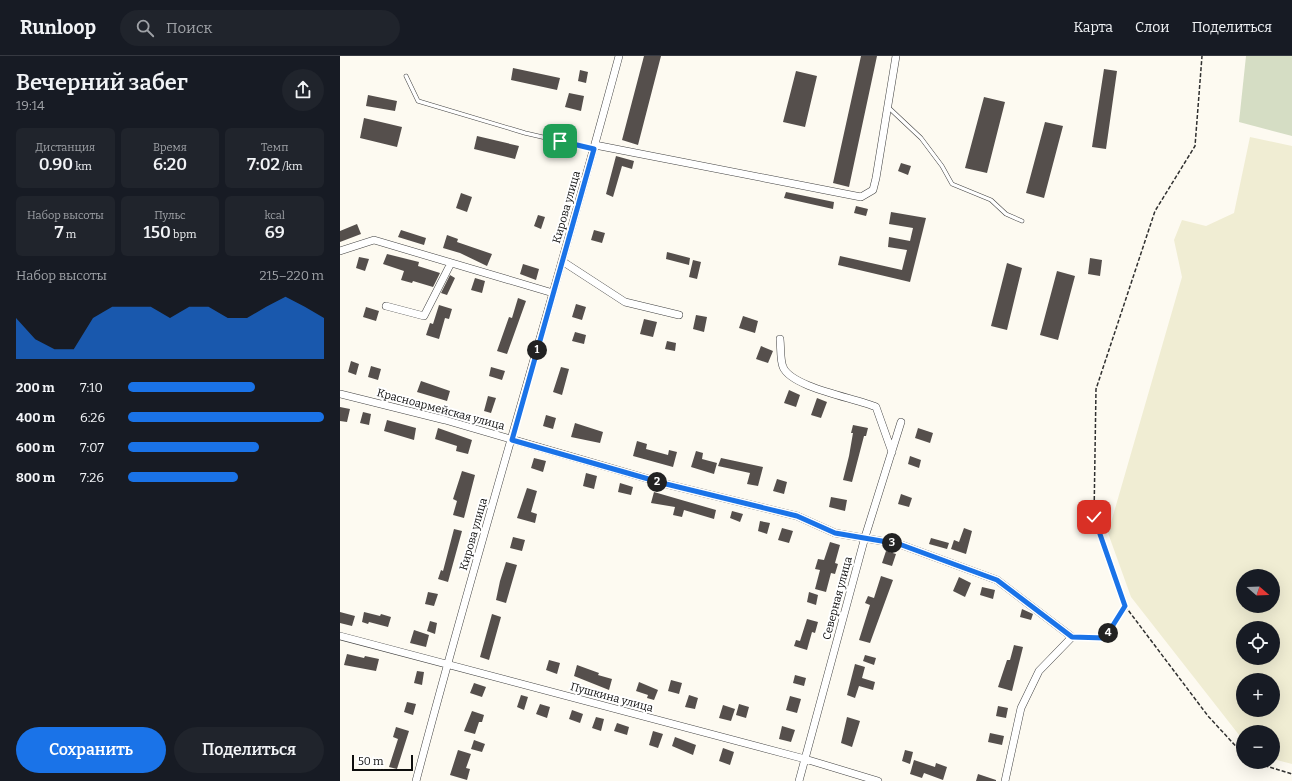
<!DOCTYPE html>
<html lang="ru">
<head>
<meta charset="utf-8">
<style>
	:root { --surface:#171b24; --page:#20242c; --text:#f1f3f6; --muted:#9ea1a6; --line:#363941; --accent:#1a73e8 }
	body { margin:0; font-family:Bitter,serif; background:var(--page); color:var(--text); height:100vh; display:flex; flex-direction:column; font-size:15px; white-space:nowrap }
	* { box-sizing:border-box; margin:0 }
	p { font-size:13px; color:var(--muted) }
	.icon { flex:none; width:22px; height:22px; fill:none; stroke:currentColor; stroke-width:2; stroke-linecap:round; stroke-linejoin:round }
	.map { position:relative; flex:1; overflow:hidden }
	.side { display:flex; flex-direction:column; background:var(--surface); width:340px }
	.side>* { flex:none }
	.needle { width:26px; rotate:109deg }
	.buttons { position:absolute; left:896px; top:513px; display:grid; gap:8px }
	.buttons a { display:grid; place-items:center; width:44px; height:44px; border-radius:50%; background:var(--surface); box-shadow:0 4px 16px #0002; font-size:20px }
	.scale { position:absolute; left:12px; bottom:10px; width:61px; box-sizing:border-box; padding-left:4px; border:2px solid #0e0e0e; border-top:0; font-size:11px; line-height:14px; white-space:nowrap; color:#0e0e0e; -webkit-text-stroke:3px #fff; paint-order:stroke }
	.pin { position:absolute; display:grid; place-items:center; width:34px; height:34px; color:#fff; margin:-17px; border-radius:8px; box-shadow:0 2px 6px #0006 }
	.km { position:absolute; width:20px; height:20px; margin:-10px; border-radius:50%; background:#222; color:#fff; font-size:11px; line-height:20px; text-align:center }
	.round { display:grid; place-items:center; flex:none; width:42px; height:42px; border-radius:21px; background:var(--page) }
	.head { display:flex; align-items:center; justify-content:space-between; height:68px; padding:0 16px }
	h1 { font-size:22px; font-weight:600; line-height:30px }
	.metrics { display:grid; grid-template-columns:repeat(3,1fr); gap:6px; height:68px; padding:4px 16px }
	.metrics div { display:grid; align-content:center; border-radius:6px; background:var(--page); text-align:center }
	.metrics b { font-size:17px; font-weight:600 }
	.metrics small { font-size:11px; font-weight:400 }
	.metrics p { font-size:11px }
	.chart { height:112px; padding:8px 16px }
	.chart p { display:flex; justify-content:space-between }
	.chart svg { width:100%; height:72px; margin-top:4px; fill:var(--accent); opacity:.7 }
	.button { display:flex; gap:8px; margin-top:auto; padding:8px 16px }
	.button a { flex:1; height:46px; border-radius:24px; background:var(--accent); color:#fff; font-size:16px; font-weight:600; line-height:46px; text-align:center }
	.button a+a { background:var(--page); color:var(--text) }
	ul { padding:0 16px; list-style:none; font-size:13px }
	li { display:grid; grid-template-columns:64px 48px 1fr; align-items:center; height:30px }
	li i { height:10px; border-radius:5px; background:var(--accent) }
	header { display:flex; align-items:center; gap:24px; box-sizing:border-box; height:56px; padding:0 20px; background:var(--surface); border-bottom:1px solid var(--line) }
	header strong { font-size:19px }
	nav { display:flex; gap:22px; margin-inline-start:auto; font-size:14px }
	.search { width:280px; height:36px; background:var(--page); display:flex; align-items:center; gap:10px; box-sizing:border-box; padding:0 14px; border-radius:22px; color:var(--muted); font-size:15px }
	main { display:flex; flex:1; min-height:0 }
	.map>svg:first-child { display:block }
	.farmland { fill:#f0edd3; fill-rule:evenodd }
	.cemetery { fill:#d5ddc4 }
	.building { fill:#554f4c }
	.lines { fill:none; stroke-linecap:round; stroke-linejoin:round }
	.lane-casing { stroke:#414141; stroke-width:4.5 }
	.street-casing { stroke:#414141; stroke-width:8 }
	.path { stroke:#303030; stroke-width:1.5; stroke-dasharray:4 2; stroke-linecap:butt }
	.lane { stroke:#fff; stroke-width:3.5 }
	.street { stroke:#fff; stroke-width:7 }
	.route-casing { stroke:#fff; stroke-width:8 }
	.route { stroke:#1a73e8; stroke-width:5 }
	.labels { text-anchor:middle; stroke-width:4; stroke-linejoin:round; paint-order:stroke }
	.street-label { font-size:11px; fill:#0e0e0e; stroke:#fff }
</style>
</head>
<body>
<header>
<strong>Runloop</strong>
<div class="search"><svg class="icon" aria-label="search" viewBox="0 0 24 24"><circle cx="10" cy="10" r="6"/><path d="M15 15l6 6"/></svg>Поиск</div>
<nav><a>Карта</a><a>Слои</a><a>Поделиться</a></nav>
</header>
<main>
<section class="side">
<div class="head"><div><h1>Вечерний забег</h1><p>19:14</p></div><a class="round"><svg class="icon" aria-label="share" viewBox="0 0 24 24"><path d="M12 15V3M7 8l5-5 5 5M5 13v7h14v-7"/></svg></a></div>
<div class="metrics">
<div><p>Дистанция</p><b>0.90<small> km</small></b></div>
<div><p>Время</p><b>6:20</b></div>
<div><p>Темп</p><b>7:02<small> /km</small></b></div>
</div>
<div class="metrics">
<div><p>Набор высоты</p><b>7<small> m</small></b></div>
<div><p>Пульс</p><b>150<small> bpm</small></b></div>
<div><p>kcal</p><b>69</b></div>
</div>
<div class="chart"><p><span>Набор высоты</span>215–220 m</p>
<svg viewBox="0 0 160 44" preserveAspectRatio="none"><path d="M0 44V19L10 32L20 38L30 38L40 19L50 12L60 12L70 12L80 19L90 12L100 12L110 19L120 19L130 12L140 6L150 12L160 19V44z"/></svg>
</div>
<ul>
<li><b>200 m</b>7:10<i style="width:65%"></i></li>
<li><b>400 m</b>6:26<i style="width:100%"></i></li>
<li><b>600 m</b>7:07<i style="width:67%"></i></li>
<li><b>800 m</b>7:26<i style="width:56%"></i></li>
</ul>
<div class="button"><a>Сохранить</a><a>Поделиться</a></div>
</section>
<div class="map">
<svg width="952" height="725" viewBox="0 0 952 725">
	<rect width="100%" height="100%" fill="#fdfaf1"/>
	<path class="farmland" d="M910 81 952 90V708L933 703V676H903V684L791 541 768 477 842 221 834 184 842 164 866 170 894 157ZM903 520H933V550H903ZM903 572H933V602H903ZM903 624H933V654H903Z"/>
	<path class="cemetery" d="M906 0H952V80L899 66Z"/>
	<path class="building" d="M304 0H321L298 89 282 84Z
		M521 0H537L509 131 493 127Z
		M173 12 220 22 217 34 171 24Z
		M764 13 777 15 766 93 752 91Z
		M240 14 248 16 246 27 238 25Z
		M456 15 477 20 465 71 443 66Z
		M229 37 244 40 241 55 225 51Z
		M28 39 57 45 55 55 26 50Z
		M644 41 665 46 647 117 625 112Z
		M24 62 62 71 57 91 20 82Z
		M705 66 723 70 704 142 686 137Z
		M137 80 179 90 175 103 134 93Z
		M276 100 294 105 292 113 282 110 273 141 266 138Z
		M561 107 571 110 568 119 558 115Z
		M446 136 494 146 493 153 444 142Z
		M121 137 132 141 127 156 116 152Z
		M516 150 528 153 526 160 514 157Z
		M551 156 586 162 570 226 498 209 500 200 562 214 567 194 548 191 549 181 570 185 573 172 549 168Z
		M198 159 205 161 201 173 194 170Z
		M17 168 21 178 0 186V175Z
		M61 174 86 182 84 189 58 181Z
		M254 174 265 177 262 187 251 184Z
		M107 179 118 183 117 186 152 198 147 210 120 197 103 192Z
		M327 196 350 202 349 209 326 203Z
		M47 198 79 206 78 210 100 217 93 231 73 225 72 227 61 224 64 215 43 208Z
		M19 201 29 203 25 215 16 212Z
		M750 202 762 204 760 220 748 218Z
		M353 204 361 206 357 223 349 221Z
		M667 207 682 212 667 274 651 270Z
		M183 208 199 213 196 224 180 218Z
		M717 215 735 220 718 284 700 279Z
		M110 219 115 222 107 239 101 237Z
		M135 222 145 225 142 237 131 234Z
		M178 242 186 245 167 298 157 295 169 261 172 262Z
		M236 248 246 251 242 264 232 261Z
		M99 249 112 253 109 263 105 262 99 283 86 279 90 267 93 268Z
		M26 251 39 255 36 265 23 261Z
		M356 259 367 261 364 276 353 273Z
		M403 260 418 265 415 277 399 272Z
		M304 263 317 266 313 281 300 278Z
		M235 276 246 279 244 288 232 285Z
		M327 285 336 287 335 295 325 293Z
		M421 290 433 295 428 307 416 303Z
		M11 305 19 308 16 319 8 316Z
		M31 310 41 313 38 324 28 321Z
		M151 311 165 315 162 324 149 320Z
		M221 311 229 313 222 339 213 336Z
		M81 325 110 335 107 345 77 336Z
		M449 334 460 339 456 351 444 347Z
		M148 340 156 342 151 357 144 355Z
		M477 342 487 346 481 362 471 359Z
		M0 351 10 353 7 366 0 365Z
		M23 356 31 358 29 369 20 367Z
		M206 359 216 362 213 373 203 370Z
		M47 364 76 372 74 384 44 375Z
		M235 367 263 376 260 387 231 381Z
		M513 369 528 372 526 380H524L512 426 503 424 509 400 513 377H511Z
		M98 372 132 384 128 398 116 395 117 390 95 383Z
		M578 372 593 377 590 387 575 382Z
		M297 385 307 388 306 393 328 399 329 394 337 396 333 411 293 400Z
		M356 395 363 397 362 403 377 407 374 418 351 411Z
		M570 400 581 404 579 412 568 408Z
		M194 402 206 405 203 416 191 412Z
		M381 402 423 411 418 430 407 428 410 417 378 410Z
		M122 415 135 419 124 462 113 459 117 445 113 443Z
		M246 417 257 420 254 433 243 430Z
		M437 423 447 426 444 438 433 435Z
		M280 427 293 431 291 439 278 436Z
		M187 432 197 435 191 456 197 458 195 467 177 462Z
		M314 436 376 454 374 463 344 454 342 461 333 459 335 451 311 447Z
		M561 438 572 442 569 451 558 448Z
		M491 441 507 444 505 455 489 451Z
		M392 455 403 458 400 466 390 462Z
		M420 465 430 467 427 478 418 475Z
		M442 472 453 475 449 487 438 484Z
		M624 472 632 475 626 498 611 493 614 484 619 486Z
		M114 473 122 475 108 526 98 523 101 514 103 515Z
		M173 481 185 484 182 495 170 492Z
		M591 482 609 487 607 493 589 488Z
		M490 486 500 489 495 507 498 508 495 518 491 517 486 536 475 533 480 514 475 513 478 503 484 504Z
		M546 495 556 498 552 510 542 507Z
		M166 506 177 509 166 547 156 544 160 525Z
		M541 520 553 524 530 587 519 584 530 549 525 547 528 540 534 542Z
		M619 521 631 527 625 541 613 535Z
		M642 531 655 534 653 543 640 539Z
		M88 536 98 538 94 550 85 548Z
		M469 536 478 539 476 549 467 546Z
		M682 553 693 558 691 564 680 561Z
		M0 556 15 560 12 570 0 567Z
		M24 556 40 560 41 558 51 561 48 571 29 566 28 568 22 566Z
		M152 558 161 561 149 604 140 601Z
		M467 563 478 566 475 577 472 576 467 594 454 590 456 584 460 585Z
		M90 565 97 567 95 578 87 575Z
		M74 574 89 579 86 591 70 587Z
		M674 589 683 591 672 635 658 631 667 604H670Z
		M7 598 24 602 25 600 39 603 36 615 4 609Z
		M525 599 536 602 534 609 523 605Z
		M209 604 220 607 217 618 206 614Z
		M515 608 525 611 522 622 535 626 533 634 519 630 515 642 507 639Z
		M237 609 259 617 258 619 272 623 269 634 234 620Z
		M77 615 84 616 82 629 74 627Z
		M455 619 466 622 464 630 453 627Z
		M331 624 342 627 339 638 328 635Z
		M299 626 318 634 314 644 307 642 308 639 296 635Z
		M134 627 146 631 142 641 130 637Z
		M181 639 188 641 184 654 177 651Z
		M349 639 358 642 355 653 345 651Z
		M450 640 461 643 457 657 446 654Z
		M67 646 76 648 73 659 64 656Z
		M200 648 210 651 207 662 196 658Z
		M399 648 409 651 406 662 396 659Z
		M383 649 395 653 391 665 379 662Z
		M658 650 668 652 666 662 656 660Z
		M232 654 243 658 240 667 229 663Z
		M132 655 144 659 142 666H139L135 678 124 675Z
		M256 661 264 663 261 675 252 672Z
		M507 661 520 665 512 691 501 687Z
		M277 667 289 671 287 679 274 675Z
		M442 670 455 674 451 686 439 683Z
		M56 671 69 675 57 713 49 711 58 683 53 681Z
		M313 675 323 678 318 692 309 689Z
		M650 677 664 680 662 689 648 686Z
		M335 681 356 689 353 699 332 690Z
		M134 684 145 688 142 696 131 693Z
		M383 692 394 696 390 709 379 705Z
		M118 694 131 698 126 712 130 713 127 724 110 719Z
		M565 694 573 696 570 708 562 705Z
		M574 704 595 711 596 707 607 711 603 724 584 717 582 722 570 718Z
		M638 718 656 724V725H636Z"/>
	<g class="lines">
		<g class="lane-casing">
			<path id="lane" d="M66 20 78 45 185 77 254 93
				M548 51 581 82 602 110 612 128 651 144 666 158 682 165"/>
		</g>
		<g class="street-casing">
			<path id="street" d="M255 89 521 141 533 134 536 122 556 0
				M0 195 34 184 213 237
				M222 205 285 246 339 259
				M46 250 84 260 111 207
				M440 283C441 292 440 303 443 311 452 332 516 342 536 351L552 396
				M0 338 105 364 326 428 457 460 495 477 559 488 657 524 732 581 699 615 681 652 665 725
				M0 580 465 703 538 725
				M76 725C140 482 214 242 279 0
				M459 725 525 481 561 366"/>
		</g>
		<path class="path" d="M785 550 868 660 903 698
			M740 581 765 582 785 550 754 461 756 333 815 155 855 90 862 0
			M913 706 952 718"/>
		<use href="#lane" class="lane"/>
		<use href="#street" class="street"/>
	</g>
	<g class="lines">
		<g class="route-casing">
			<path id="route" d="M220 85 254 93 172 384 326 428 457 460 495 477 559 488 657 524 732 581 765 582 785 550 754 461"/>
		</g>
		<use href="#route" class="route"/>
	</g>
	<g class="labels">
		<g class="street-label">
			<text transform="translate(226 151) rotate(-74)" y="4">Кирова улица</text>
			<text transform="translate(101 353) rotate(15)" y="4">Красноармейская улица</text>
			<text transform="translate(133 478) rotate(-74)" y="4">Кирова улица</text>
			<text transform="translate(497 542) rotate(-75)" y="4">Северная улица</text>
			<text transform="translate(272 641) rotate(15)" y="4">Пушкина улица</text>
		</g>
	</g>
</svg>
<div class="buttons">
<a><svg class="needle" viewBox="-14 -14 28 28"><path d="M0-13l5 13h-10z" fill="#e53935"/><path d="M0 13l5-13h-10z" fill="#9ea1a6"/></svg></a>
<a><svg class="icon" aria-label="locate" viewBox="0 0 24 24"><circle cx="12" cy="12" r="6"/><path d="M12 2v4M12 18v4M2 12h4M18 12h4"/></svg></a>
<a>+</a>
<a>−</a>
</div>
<div class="scale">50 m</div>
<div class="pin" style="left:220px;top:85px;background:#1e9e55"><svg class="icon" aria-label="arrive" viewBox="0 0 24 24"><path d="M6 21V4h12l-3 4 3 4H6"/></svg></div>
<div class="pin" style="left:754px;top:461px;background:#d93025"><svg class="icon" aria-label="check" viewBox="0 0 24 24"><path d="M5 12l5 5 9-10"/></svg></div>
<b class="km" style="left:197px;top:294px">1</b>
<b class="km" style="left:317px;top:426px">2</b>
<b class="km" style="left:552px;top:487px">3</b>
<b class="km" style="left:768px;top:577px">4</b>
</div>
</main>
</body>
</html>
